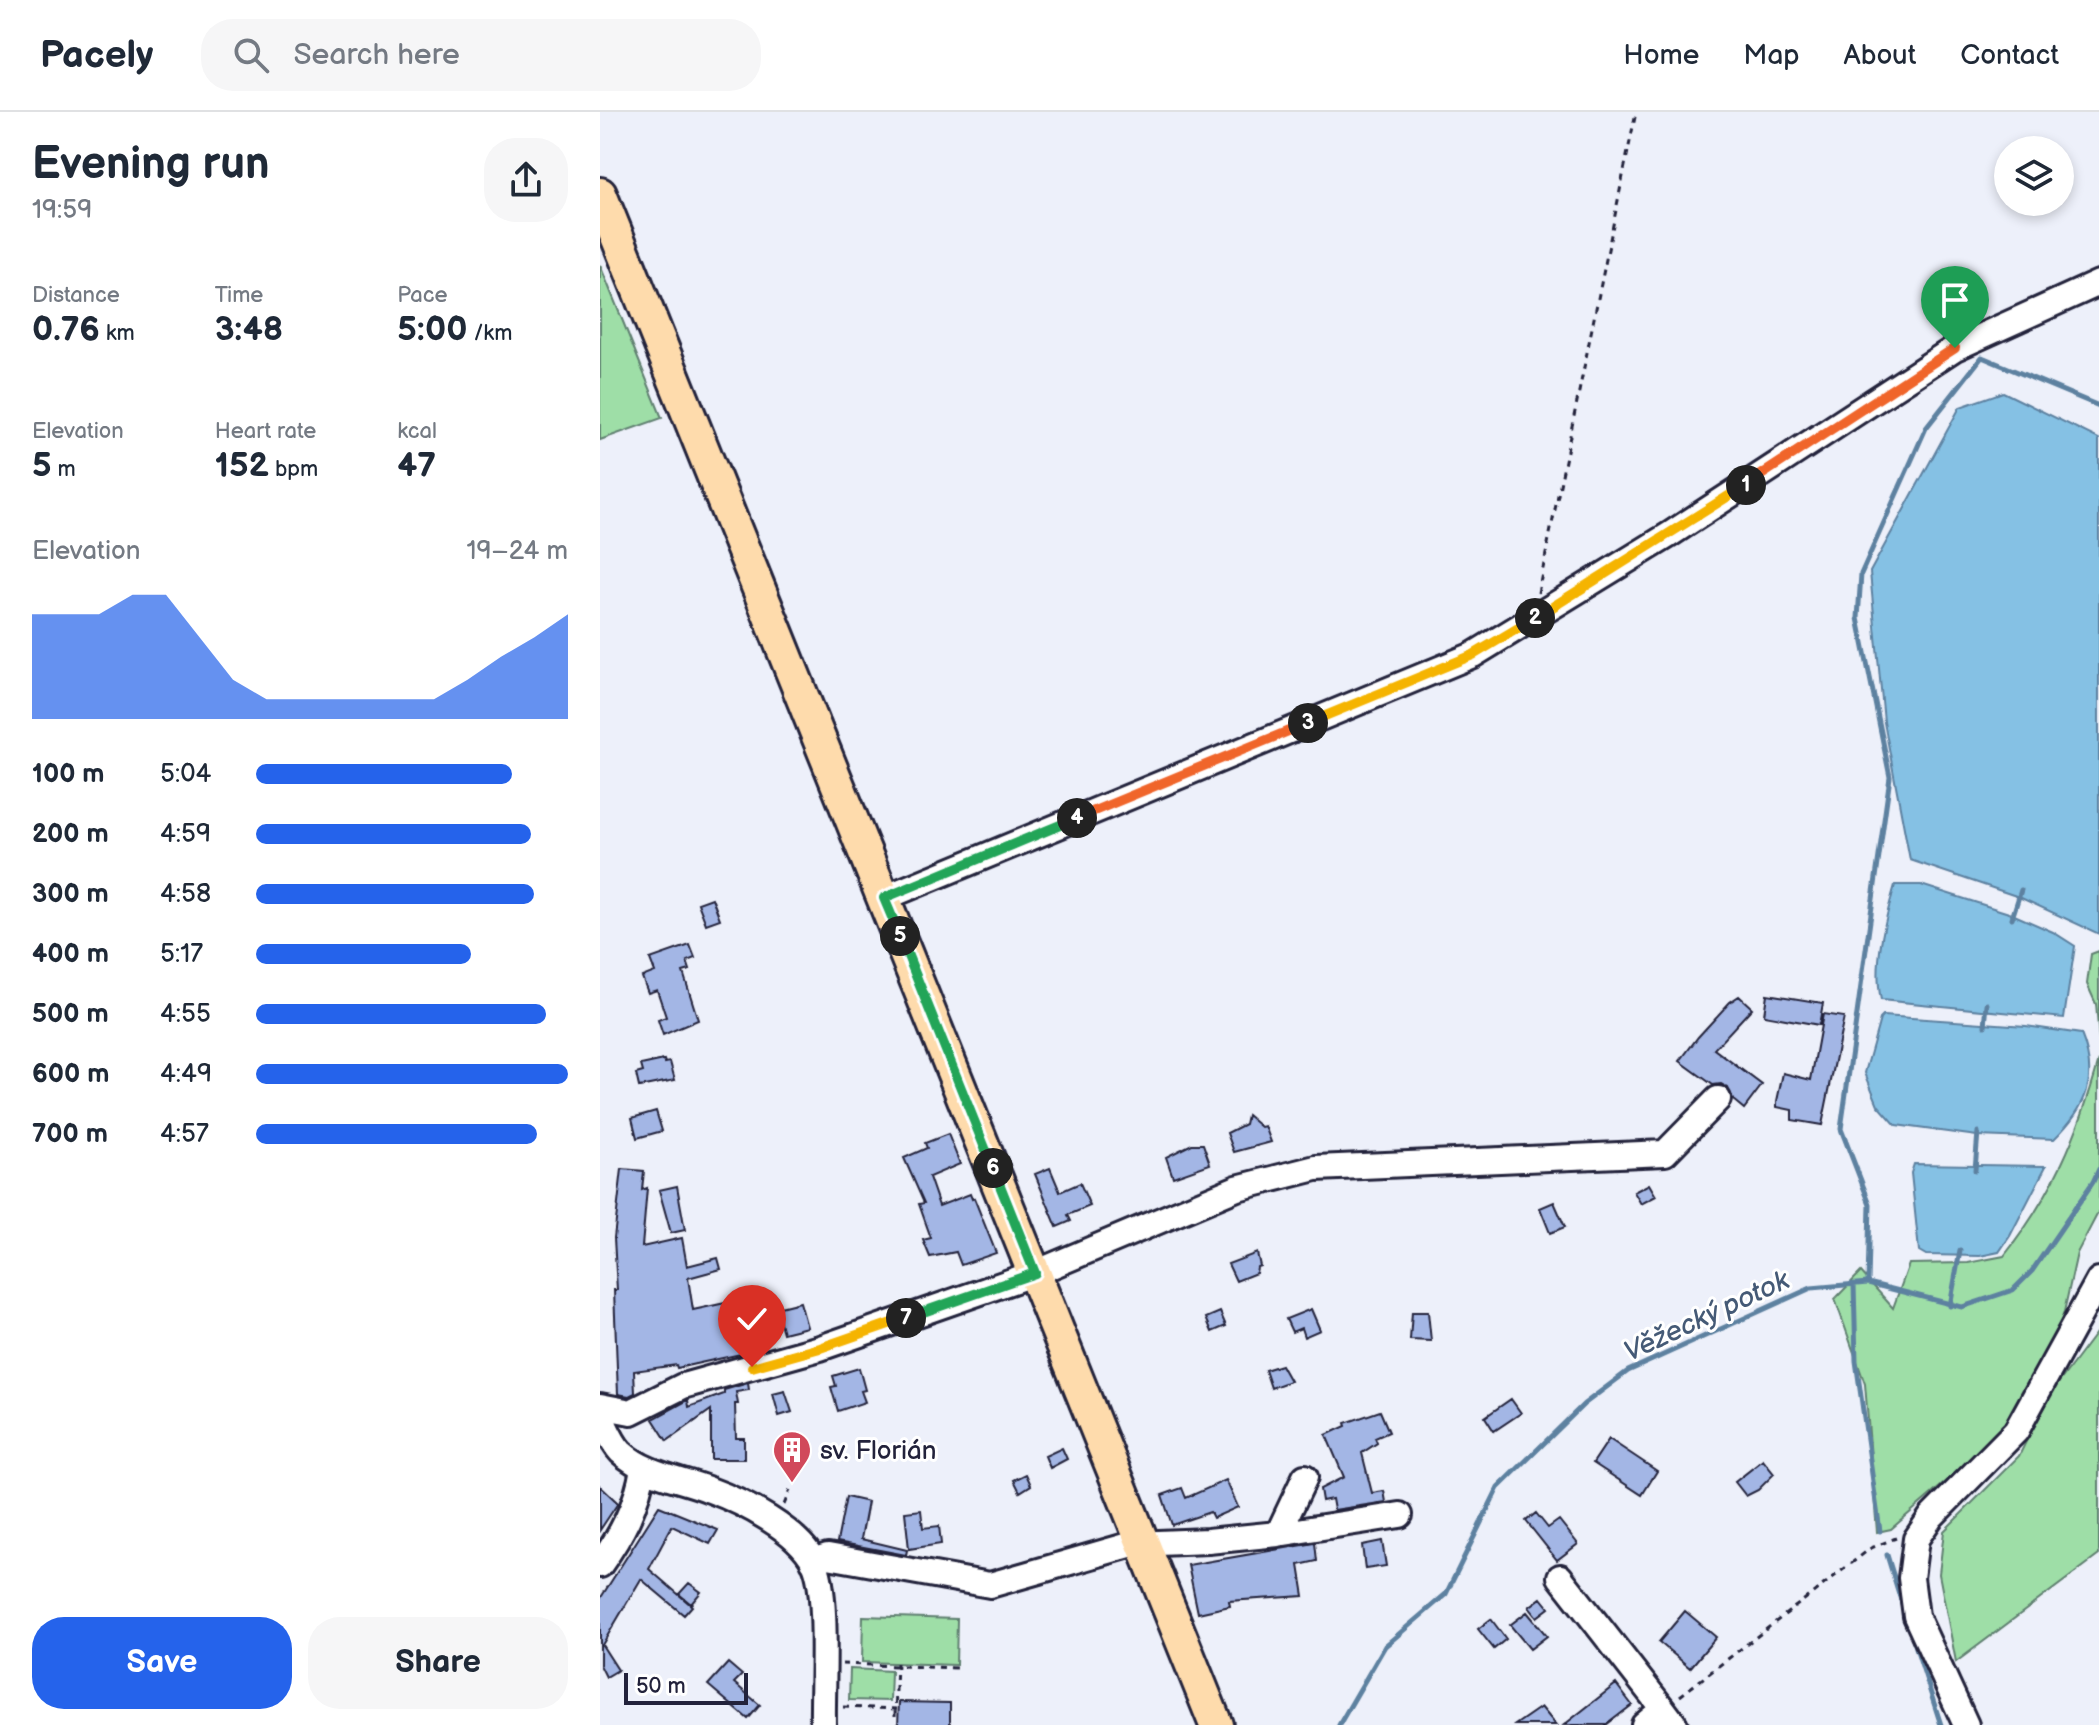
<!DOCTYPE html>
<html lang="en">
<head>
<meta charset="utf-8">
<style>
	:root { --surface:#fff; --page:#f6f6f7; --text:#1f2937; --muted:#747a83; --line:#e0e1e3; --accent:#2563eb }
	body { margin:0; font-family:"Balsamiq Sans",sans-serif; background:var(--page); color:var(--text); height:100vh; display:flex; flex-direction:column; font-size:30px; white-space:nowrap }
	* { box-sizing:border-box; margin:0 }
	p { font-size:26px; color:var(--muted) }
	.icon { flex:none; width:44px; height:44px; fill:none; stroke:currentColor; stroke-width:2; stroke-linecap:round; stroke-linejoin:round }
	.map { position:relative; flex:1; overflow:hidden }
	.side { display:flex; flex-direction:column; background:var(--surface); width:600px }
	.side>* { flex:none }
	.fabs { position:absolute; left:1394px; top:24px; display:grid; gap:16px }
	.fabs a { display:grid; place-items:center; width:80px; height:80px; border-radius:50%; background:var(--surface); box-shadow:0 4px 12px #0003; font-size:40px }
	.scale { position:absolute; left:24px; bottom:20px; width:124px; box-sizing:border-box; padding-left:8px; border:4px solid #22223b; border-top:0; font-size:22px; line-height:28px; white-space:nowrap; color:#22223b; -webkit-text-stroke:6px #fff; paint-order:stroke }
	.pin { position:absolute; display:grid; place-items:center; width:68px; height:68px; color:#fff; margin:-82px -34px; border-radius:50% 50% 50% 0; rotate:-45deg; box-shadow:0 0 8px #0007 }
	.pin .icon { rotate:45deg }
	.km { position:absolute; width:40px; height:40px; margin:-20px; border-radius:50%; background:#222; color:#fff; font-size:22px; line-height:40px; text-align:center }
	.round { display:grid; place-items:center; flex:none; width:84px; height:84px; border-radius:32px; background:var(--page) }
	.summary { display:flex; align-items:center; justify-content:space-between; height:136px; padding:0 32px }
	h1 { font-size:44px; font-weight:700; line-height:60px }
	.stats { display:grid; grid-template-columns:repeat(3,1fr); gap:12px; height:136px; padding:8px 32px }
	.stats div { display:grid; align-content:center }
	.stats b { font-size:34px; font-weight:700 }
	.stats small { font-size:22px; font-weight:400 }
	.stats p { font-size:22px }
	.chart { height:224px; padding:16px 32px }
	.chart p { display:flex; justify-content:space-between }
	.chart svg { width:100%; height:144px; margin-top:8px; fill:var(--accent); opacity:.7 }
	.action { display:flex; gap:16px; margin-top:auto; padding:16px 32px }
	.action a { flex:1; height:92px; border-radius:32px; background:var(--accent); color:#fff; font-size:32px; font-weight:700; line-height:92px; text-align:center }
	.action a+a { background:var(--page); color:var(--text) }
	ul { padding:0 32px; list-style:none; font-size:26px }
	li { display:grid; grid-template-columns:128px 96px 1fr; align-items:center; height:60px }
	li i { height:20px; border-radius:10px; background:var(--accent) }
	header { display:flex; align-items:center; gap:48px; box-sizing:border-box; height:112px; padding:0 40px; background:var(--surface); border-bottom:2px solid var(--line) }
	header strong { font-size:38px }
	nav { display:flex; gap:44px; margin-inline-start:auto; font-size:28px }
	.search { width:560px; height:72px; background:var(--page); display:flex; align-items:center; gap:20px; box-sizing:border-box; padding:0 28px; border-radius:32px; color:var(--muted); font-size:30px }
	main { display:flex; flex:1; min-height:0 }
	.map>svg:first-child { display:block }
	.green { fill:#9edea7; stroke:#608071; stroke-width:2 }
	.water { fill:#85c1e4; stroke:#5d81a0; stroke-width:2 }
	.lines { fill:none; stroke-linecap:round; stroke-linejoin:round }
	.stream { stroke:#5d81a0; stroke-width:5 }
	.building { fill:#a3b6e5; stroke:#22223b; stroke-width:2 }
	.minor-casing { stroke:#22223b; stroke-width:30 }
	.major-casing { stroke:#22223b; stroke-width:38 }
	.path { stroke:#22223b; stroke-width:3; stroke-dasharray:6 6; stroke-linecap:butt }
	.minor { stroke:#fff; stroke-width:24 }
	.major { stroke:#fedbac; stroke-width:32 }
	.split-1-casing { stroke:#fff; stroke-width:16 }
	.split-2-casing { stroke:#fff; stroke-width:16 }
	.split-3-casing { stroke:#fff; stroke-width:16 }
	.split-4-casing { stroke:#fff; stroke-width:16 }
	.split-5-casing { stroke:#fff; stroke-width:16 }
	.split-6-casing { stroke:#fff; stroke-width:16 }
	.split-7-casing { stroke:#fff; stroke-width:16 }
	.split-8-casing { stroke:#fff; stroke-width:16 }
	.split-1 { stroke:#f0652b; stroke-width:10 }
	.split-2 { stroke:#f5b400; stroke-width:10 }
	.split-3 { stroke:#f5b400; stroke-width:10 }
	.split-4 { stroke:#f0652b; stroke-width:10 }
	.split-5 { stroke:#22a559; stroke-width:10 }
	.split-6 { stroke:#22a559; stroke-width:10 }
	.split-7 { stroke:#22a559; stroke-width:10 }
	.split-8 { stroke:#f5b400; stroke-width:10 }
	.labels { text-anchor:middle; stroke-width:6; stroke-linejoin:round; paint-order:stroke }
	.poi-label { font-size:26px; fill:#22223b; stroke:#fff; text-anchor:start }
	.water-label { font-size:28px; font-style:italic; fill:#455a76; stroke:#fff }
</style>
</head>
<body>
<header>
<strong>Pacely</strong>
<div class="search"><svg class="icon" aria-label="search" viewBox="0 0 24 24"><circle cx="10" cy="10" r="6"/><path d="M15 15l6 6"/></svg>Search here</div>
<nav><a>Home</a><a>Map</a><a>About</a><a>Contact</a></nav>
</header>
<main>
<section class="side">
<div class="summary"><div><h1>Evening run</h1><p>19:59</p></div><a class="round"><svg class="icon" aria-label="share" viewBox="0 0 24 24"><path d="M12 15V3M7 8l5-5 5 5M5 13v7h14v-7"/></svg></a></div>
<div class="stats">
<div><p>Distance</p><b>0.76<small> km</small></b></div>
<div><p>Time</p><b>3:48</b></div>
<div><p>Pace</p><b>5:00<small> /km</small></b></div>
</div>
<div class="stats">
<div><p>Elevation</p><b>5<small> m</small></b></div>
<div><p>Heart rate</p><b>152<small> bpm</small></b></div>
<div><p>kcal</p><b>47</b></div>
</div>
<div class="chart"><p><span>Elevation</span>19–24 m</p>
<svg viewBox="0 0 160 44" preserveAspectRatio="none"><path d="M0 44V12L10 12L20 12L30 6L40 6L50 19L60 32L70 38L80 38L90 38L100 38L110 38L120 38L130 32L140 25L150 19L160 12V44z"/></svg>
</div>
<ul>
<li><b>100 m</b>5:04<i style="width:82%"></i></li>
<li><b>200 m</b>4:59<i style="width:88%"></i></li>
<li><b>300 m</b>4:58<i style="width:89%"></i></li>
<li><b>400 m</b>5:17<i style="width:69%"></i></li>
<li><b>500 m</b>4:55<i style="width:93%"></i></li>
<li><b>600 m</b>4:49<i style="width:100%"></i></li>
<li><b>700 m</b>4:57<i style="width:90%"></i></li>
</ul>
<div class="action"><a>Save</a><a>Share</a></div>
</section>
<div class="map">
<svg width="1499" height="1613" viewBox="0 0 1499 1613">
	<rect width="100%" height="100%" fill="#edf0fa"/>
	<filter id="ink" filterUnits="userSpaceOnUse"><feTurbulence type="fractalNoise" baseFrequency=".0125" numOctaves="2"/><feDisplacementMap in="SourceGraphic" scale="16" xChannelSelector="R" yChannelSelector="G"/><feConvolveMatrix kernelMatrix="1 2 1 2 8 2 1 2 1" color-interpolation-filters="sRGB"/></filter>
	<g filter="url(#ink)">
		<path class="green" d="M0 153 62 306 0 328Z
			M1499 839V928L1496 892 1487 872 1491 842Z
			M1499 948V1099L1477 1141 1464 1200 1449 1245 1424 1294 1391 1331 1291 1417 1277 1420 1265 1272 1235 1187 1261 1160 1293 1196 1309 1152 1368 1151 1404 1144C1453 1082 1478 1024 1499 948Z
			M1499 1217V1443L1356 1550 1339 1462 1344 1419 1419 1344 1448 1285Z
			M263 1504 357 1507 356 1553 262 1550Z
			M250 1557 291 1559 290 1589 249 1588Z"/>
		<path class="water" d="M1403 280 1499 327V822L1419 785 1310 748 1284 610 1270 460 1360 295Z
			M1295 773H1321L1412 802 1453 820 1475 834 1464 906 1281 888C1273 852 1285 808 1295 773Z
			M1283 904 1426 914 1481 922C1499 966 1487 995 1454 1027L1377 1024 1296 1013 1278 993 1265 961 1280 907Z
			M1314 1052 1446 1054 1410 1124 1399 1140 1380 1144 1326 1143 1319 1139 1311 1061Z"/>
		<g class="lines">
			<path class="stream" d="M1412 806 1421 778
				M1385 914 1387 892
				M1375 1058 1378 1020
				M1268 1171 1270 1092 1241 1017 1290 665 1258 506 1261 462 1326 316 1382 245 1499 294
				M1254 1172 1256 1249 1280 1419
				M1350 1194 1360 1139
				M1287 1443 1304 1498
				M1312 1523 1341 1613
				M739 1613 785 1534 846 1482 898 1376 984 1292 1028 1259 1211 1176 1268 1171 1362 1195 1413 1178 1432 1159 1493 1070 1499 1057"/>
		</g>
		<path class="building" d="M112 786 120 807 106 812 98 791Z
			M90 833 95 846 87 849 90 858 83 860 98 908 63 923 58 908 66 905 57 878 48 881 42 865 55 860 50 847Z
			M1167 882 1223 891 1219 913 1164 903Z
			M1139 884 1152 896 1114 937 1162 973 1144 997 1133 988 1128 976 1121 972 1113 973 1080 949 1098 925 1130 890Z
			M1223 902 1244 905 1222 1013 1192 1008V998L1177 995V989L1183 961 1211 968Z
			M64 948 65 951 70 950 75 968 39 975 36 962 43 960 41 953Z
			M56 999 62 1019 37 1026 32 1006Z
			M647 1003 661 1015 665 1014 671 1030 634 1040 627 1021 645 1012Z
			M348 1022 360 1052 329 1065 339 1094 370 1082 372 1087 374 1086 396 1141 361 1153 356 1140 330 1145 323 1128 331 1126 319 1092 324 1091 304 1046 327 1036 325 1031Z
			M592 1032H603L610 1052 573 1065 566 1045Z
			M450 1056 460 1080 480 1071 490 1094 468 1103 471 1109 457 1115 435 1062Z
			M22 1057 44 1059 42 1078 47 1076 42 1135 82 1126 87 1154 118 1146 121 1157 88 1166 93 1198 139 1188 150 1240 77 1256 76 1253 34 1259 35 1281 29 1284 18 1282 14 1178H17L14 1126Z
			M1049 1072 1056 1084 1041 1092 1034 1080Z
			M77 1074 85 1118 71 1121 59 1078Z
			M954 1090 965 1115 950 1121 940 1096Z
			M657 1141 660 1154 657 1155 656 1161 636 1169 628 1152Z
			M200 1190 207 1215 183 1221 176 1196Z
			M711 1197 720 1218 704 1225 701 1216 692 1220 686 1207Z
			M620 1200 626 1214 612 1220 606 1206Z
			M812 1200H828L831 1229 810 1228Z
			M681 1253 690 1269 671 1276 665 1258Z
			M259 1256 265 1278 261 1279 265 1290 238 1299 231 1275 236 1274 233 1264Z
			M148 1271 149 1278 136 1280 138 1292H135L136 1326H144V1347H111V1298L67 1329 53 1307 88 1288 89 1295 124 1282V1278Z
			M185 1279 192 1300 179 1304 173 1282Z
			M911 1287 921 1301 894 1319 885 1305Z
			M780 1299 789 1320 775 1326 777 1331 762 1341 772 1381 784 1379 786 1390 734 1398 732 1387 722 1389 720 1377 744 1365 726 1323 746 1314 745 1311Z
			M1009 1327 1057 1359 1042 1383 993 1351Z
			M462 1336 467 1347 450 1356 445 1344Z
			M1163 1348 1174 1362 1158 1378 1146 1384 1135 1370Z
			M426 1362 431 1373 420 1380 414 1368Z
			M626 1368 638 1395 613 1406 610 1400 572 1413 562 1383 582 1376 586 1386Z
			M0 1374 18 1391 0 1418Z
			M246 1385 268 1390 261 1427 307 1438 306 1443 237 1430Z
			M59 1394 118 1418 110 1432 72 1414 49 1457 92 1494 84 1503 41 1467 2 1533 18 1558 6 1565 0 1553V1487Z
			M321 1398 323 1416 339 1414 341 1432 309 1437 305 1400Z
			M936 1401 948 1416 959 1408 978 1432 957 1448 926 1409Z
			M782 1429 786 1454 765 1457 762 1433Z
			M715 1431 717 1449 699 1453 704 1484 629 1489 630 1494 598 1501 588 1453Z
			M89 1471 101 1480 91 1492 79 1482Z
			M941 1486 949 1496 937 1505 929 1495Z
			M1085 1499 1116 1525 1090 1556 1059 1530Z
			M927 1500 947 1524 930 1537 910 1513Z
			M891 1507 906 1527 894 1537 878 1517Z
			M128 1551 142 1563 134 1571 160 1593 148 1607 108 1573Z
			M1016 1572 1032 1593 1006 1613H964Z
			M299 1590 350 1591V1613H298Z
			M941 1595 956 1613H915Z"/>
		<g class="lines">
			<g class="minor-casing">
				<path id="minor" d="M284 786 873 543 1069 423 1355 236 1499 171
					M0 1294 31 1300 83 1274 220 1236 435 1161 637 1076 716 1056 1065 1041 1118 987
					M0 1303C6 1315 12 1331 21 1340 46 1363 80 1366 110 1378 143 1390 198 1418 214 1450 229 1480 222 1575 223 1613
					M678 1422 705 1365
					M213 1449 228 1444 390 1473 533 1432 608 1429 678 1422 800 1403
					M0 1453C22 1422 37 1394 43 1356
					M960 1465 1063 1597
					M1044 1613 1063 1597 1075 1613
					M1366 1613 1316 1504 1311 1466 1316 1427 1331 1405 1416 1319 1499 1168"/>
			</g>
			<g class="major-casing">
				<path id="major" d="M0 82 616 1613"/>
			</g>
			<path class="path" d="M938 481 1036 0
				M184 1393 190 1378
				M242 1552 356 1556
				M1080 1584 1271 1436 1296 1426
				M243 1595 299 1597
				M295 1604 297 1551"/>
			<use href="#minor" class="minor"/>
			<use href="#major" class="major"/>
		</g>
	</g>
	<g class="lines" filter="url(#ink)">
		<g class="split-1-casing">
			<path id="split-1" d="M1146 373 1355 236"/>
		</g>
		<g class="split-2-casing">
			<path id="split-2" d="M935 506 1146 373"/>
		</g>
		<g class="split-3-casing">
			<path id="split-3" d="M708 611 873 543 935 506"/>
		</g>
		<g class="split-4-casing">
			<path id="split-4" d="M477 706 708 611"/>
		</g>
		<g class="split-5-casing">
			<path id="split-5" d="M300 824 284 786 477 706"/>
		</g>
		<g class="split-6-casing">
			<path id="split-6" d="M300 824 393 1056"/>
		</g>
		<g class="split-7-casing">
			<path id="split-7" d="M306 1206 435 1161 393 1056"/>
		</g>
		<g class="split-8-casing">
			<path id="split-8" d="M152 1255 220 1236 306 1206"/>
		</g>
		<use href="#split-1" class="split-1"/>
		<use href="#split-2" class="split-2"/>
		<use href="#split-3" class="split-3"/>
		<use href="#split-4" class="split-4"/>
		<use href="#split-5" class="split-5"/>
		<use href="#split-6" class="split-6"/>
		<use href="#split-7" class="split-7"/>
		<use href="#split-8" class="split-8"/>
	</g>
	<defs>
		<g id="building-pin" transform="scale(2)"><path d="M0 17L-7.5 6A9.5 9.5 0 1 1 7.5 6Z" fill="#d1495b" stroke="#fff"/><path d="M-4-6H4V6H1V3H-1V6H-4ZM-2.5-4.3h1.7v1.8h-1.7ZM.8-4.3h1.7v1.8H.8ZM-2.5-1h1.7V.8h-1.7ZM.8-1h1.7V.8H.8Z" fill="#fff"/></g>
	</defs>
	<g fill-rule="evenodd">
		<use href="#building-pin" x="192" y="1338"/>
	</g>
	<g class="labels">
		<g class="poi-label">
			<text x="220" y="1347">sv. Florián</text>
		</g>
		<g class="water-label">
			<text transform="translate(1106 1203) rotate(-25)" y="10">Věžecký potok</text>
		</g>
	</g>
</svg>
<div class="fabs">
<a><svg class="icon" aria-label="layers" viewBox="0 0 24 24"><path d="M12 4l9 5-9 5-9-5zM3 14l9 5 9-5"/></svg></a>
</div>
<div class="scale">50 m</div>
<div class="pin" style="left:1355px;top:236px;background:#1e9e55"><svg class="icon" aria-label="arrive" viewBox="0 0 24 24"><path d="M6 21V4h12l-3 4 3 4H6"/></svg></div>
<div class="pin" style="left:152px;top:1255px;background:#d93025"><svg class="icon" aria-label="check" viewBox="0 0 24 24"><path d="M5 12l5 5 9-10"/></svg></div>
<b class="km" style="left:1146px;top:373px">1</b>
<b class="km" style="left:935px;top:506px">2</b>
<b class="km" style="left:708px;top:611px">3</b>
<b class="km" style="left:477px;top:706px">4</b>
<b class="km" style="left:300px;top:824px">5</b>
<b class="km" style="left:393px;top:1056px">6</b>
<b class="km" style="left:306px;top:1206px">7</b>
</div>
</main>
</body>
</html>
